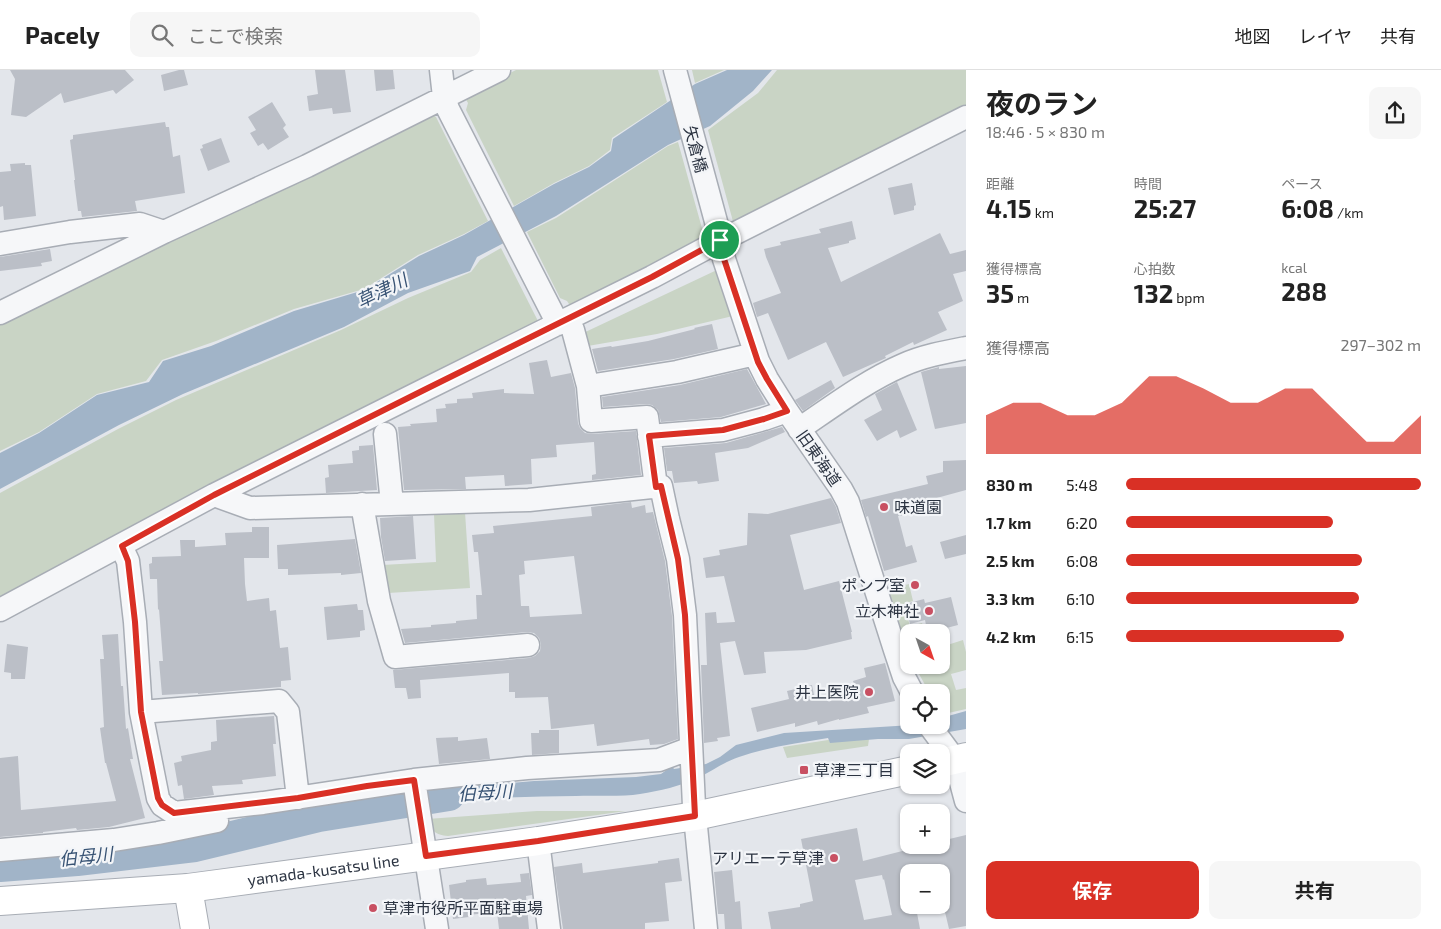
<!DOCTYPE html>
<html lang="ja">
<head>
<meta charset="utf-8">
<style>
	:root { --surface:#fff; --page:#f6f6f6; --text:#222; --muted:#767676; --line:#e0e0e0; --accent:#d93025 }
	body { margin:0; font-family:"Exo 2","Noto Sans JP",sans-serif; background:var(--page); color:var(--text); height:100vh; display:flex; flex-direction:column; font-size:19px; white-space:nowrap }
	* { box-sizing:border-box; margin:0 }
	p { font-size:16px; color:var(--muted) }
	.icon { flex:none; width:28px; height:28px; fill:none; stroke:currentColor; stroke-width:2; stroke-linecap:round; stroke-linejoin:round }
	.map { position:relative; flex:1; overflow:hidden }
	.details { display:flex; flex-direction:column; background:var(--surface); width:475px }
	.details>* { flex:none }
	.needle { width:32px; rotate:140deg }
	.buttons { position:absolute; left:900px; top:554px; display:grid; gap:10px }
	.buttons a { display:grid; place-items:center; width:50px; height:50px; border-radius:10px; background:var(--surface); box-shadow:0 1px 4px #0004; font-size:25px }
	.pin { position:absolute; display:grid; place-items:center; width:42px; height:42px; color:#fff; margin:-21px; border:2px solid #fff; border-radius:50%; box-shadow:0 1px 5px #0007 }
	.round { display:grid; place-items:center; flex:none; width:52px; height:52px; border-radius:10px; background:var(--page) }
	.head { display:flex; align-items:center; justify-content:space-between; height:85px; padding:0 20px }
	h1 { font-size:28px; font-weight:700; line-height:38px }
	.metrics { display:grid; grid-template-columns:repeat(3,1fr); gap:8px; height:85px; padding:5px 20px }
	.metrics div { display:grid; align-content:center }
	.metrics b { font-size:25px; font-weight:700 }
	.metrics small { font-size:14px; font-weight:400 }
	.metrics p { font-size:14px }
	.chart { height:140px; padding:10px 20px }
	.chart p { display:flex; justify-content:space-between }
	.chart svg { width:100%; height:90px; margin-top:5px; fill:var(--accent); opacity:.7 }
	.button { display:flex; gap:10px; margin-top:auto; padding:10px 20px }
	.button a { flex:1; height:58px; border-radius:10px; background:var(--accent); color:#fff; font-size:20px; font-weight:700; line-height:58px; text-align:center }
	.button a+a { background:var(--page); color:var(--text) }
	ul { padding:0 20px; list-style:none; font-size:16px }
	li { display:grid; grid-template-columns:80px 60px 1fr; align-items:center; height:38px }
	li i { height:12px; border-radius:6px; background:var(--accent) }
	header { display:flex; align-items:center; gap:30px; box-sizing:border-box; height:70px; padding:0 25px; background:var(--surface); border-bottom:1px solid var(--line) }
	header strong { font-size:24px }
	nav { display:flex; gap:28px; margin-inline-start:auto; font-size:18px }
	.search { width:350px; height:45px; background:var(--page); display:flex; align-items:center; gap:12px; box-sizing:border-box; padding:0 18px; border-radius:10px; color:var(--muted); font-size:19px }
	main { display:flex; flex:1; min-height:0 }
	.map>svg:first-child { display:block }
	.green { fill:#c9d4c5 }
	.water { fill:#a1b4c8 }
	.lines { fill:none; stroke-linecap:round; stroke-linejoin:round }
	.river { stroke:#a1b4c8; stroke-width:32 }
	.building { fill:#bbbfc7; fill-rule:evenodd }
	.street-casing { stroke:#a8adb5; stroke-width:25 }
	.secondary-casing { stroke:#a8adb5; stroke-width:30 }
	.street { stroke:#f6f7f9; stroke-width:22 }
	.secondary { stroke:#fff; stroke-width:28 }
	.route-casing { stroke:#fff; stroke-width:10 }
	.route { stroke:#d93025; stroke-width:6 }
	.poi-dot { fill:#c85062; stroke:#f3f5f8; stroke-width:2 }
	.labels { text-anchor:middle; stroke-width:4.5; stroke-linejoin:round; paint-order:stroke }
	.street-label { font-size:16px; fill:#2c3442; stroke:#f3f5f8 }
	.poi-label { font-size:16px; fill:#2c3442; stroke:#f3f5f8; text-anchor:end }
	.water-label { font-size:18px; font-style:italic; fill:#385374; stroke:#f3f5f8 }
</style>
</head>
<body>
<header>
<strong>Pacely</strong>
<div class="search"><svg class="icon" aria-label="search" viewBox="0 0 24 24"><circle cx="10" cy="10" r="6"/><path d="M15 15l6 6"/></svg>ここで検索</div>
<nav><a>地図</a><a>レイヤ</a><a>共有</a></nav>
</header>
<main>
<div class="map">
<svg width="966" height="859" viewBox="0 0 966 859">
	<rect width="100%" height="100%" fill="#e3e6eb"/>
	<path class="green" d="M516 0H658L667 32 612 68 610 80 589 96 554 113 514 136 466 40 468 33 464 26Z
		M692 0H724L695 13Z
		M777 0H966V39L734 155 708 60 758 23Z
		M430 42 436 47 488 151 464 164 418 185 364 219 294 239 216 271 162 290 146 311 97 324 39 362 0 381V254L252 133Z
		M678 72 705 169 571 237 567 231 560 228 527 162 556 148 668 76Z
		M501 178 539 253 0 528V423L118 359 176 330 341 260 408 228 471 202 480 190Z
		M719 199 733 246 657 264 582 277 579 265Z
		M465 442 470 518 388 523 382 495 436 492 434 444Z
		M909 514 913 531 904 534 910 556 922 553 924 559H926L927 562H909V568L903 570 886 520Z
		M963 570 966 582V600L951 604 956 620 966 618V639L944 644 941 639V622H929L914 595H941V577Z
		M841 668 869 669 868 676 787 688 783 677Z
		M537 741H626L448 766C435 765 432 761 427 749Z"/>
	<path class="water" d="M727 0H772L753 21 710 56 668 75 556 146 477 187 470 201 408 223 344 257 183 324 119 355 0 419V383L39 363 97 325 149 312 163 291 211 276 294 241 364 220 419 186 464 165 554 114 589 97 611 81 613 69 695 14Z
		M966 641V659L909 669H878L830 673 828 668C798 673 768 677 739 687 724 692 712 701 698 708 680 716 660 721 640 724 622 727 595 725 576 726 526 727 476 727 428 733L427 722 473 716 534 711 636 707 661 704 672 696 674 699 706 694 720 687 736 675 784 663 912 655H941V648Z"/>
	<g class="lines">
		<path class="river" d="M0 796 77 790 195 776 319 746 449 725"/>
	</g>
	<path class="building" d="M10 0H125L134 10 116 24 113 20 64 33 61 23 26 47 11 45 15 9Z
		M179 0H184L188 15 164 21 161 5Z
		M315 0H345L351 42 333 44 332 38 309 41 307 26 318 24Z
		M374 0H393L395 19 376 21Z
		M272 32 286 55 283 58 289 67 268 80 263 73 258 76 250 63 256 60 248 47Z
		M165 52 166 57H169L173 87 180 85 185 123 135 131 137 141 82 147 81 141H78L74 110H75L70 70 73 69V65Z
		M221 68 230 92 208 101 200 79 203 78 202 75Z
		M25 93V95H31L36 146 4 150 3 136 0 137V102L11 101 10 94Z
		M912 113 916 135 914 136V140L894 145 888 118Z
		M852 151 856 169 849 171V173L828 178 841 212 940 163 950 184 966 180V201L953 204 963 231 938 242 947 260 914 275 913 272 885 286 886 288 843 307 826 272 788 290 768 243 757 247 753 233 781 223 766 187 764 179 781 175 780 172 821 163 819 159Z
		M50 179 52 191 41 193 42 196 0 201V187Z
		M712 254 718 279 674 289 598 301 592 279 611 276 612 277 648 271 695 259 694 258Z
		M547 290 551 307 571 303 575 318 578 353 580 358 585 363 592 364 636 361 641 405 592 410V405L596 404 594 372 556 375 557 387 531 389 532 414 505 416 504 405 465 407 466 419 404 420 398 357 411 356 410 354 437 352 436 339 446 338 445 334 457 333V329L473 328 472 323 504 319V323L534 324 529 293Z
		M966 296V353L935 359 921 302 939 297V299Z
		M747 299 766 334 721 347 661 352 658 340 652 335 646 334 603 337 602 327 680 315Z
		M831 310 835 318 803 341 795 330Z
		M897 312 917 360 900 368 897 360 877 371 864 350 882 340 875 324Z
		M782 357 785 362 748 378 715 383 719 411 698 414 697 411 674 413 672 401H667L664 378 726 373Z
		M373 375 377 420 326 423 325 408 329 407 328 395 353 393 352 381 359 380V376Z
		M966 390V420L933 429 934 434 904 442 905 445 898 446 906 477 912 475 917 492 884 501 868 446 866 447 861 430 928 414 926 406 943 402V391Z
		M831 428 836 437 841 453 790 465 804 520 839 511 852 562H851L852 569 806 580 764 582 766 603 744 605 735 571 720 573 730 666 717 668 718 671 704 673 701 595H707L705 543 716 542 717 553 735 552 724 506 706 508 703 488 720 485 719 480 747 475 748 443 768 444Z
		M631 432 632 438 645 435 646 443 653 442 665 491 672 546 678 669 664 674 650 675 649 669 597 676 594 654 551 659 548 627 515 628V622H509V603L420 610 421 628 408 629 406 618H395L393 600 529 588 535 586 540 581 541 574 539 568 534 563 527 562 405 573 401 559 431 557V555L456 553V551L477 549 476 525H482L478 482H474L472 465 494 463 493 456 592 446 591 437ZM574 486 582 544 530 547 529 536H521L519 505 525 504 524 491Z
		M413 446 416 489 385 491 381 467 380 448Z
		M252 457H269V488H244L245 514 247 531 269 528 270 541 276 540 280 578 288 577 291 610 281 611V617L198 624V623L162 625 159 591H163L159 539 158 540 157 509H150L149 494 152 493V487L181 486 180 470H195V477L226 475 225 463 252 462Z
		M966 465V484L945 489 940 472Z
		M355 469 361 503 341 505V503L288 505V499H278L277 475Z
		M951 527 958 555 931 562 929 554 926 555 925 550 910 554 905 534 924 529 925 533Z
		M357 534 358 540H363L365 560 360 561V567L327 570 324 537Z
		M118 564 121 616H123L126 659 128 658 133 689H130L145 748 109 757 77 760 76 758 43 762V763L0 767V688L18 686 21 740 116 731 106 693H105L100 658 104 657 100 589H104L102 565Z
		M7 574 28 577 25 609H11V603L4 602Z
		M885 593 895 631 867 637 869 643 839 650V649L818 655 817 651 795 657V653L757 662 751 638 789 629 787 621 812 615 815 630 843 623V621L855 618 853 611 866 607 864 598Z
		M274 646 276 674H273L276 706 242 710 243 714 212 716 214 725 184 729 182 715 178 716 174 693 182 691 181 686 211 680V672L217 671 216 650Z
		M539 660H559V683L532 685 531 663H539Z
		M458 667V671L487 668 490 689 439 694 436 668Z
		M857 758 863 791 926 775H941V771L966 765V856L949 859 941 825V797L920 802H909V835H912L913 844 917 843 920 859H771L768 842 800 837V834L813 831 801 769ZM882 805 883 810 884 809 892 845 864 850 855 810Z
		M679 788 682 811 665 813 669 851 645 853V859H563L554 797 582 793 583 803 658 793V791Z
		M732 800 735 832 740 831 742 859H725L724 844H718L714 802Z
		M529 803 532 825 526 826 529 859H499L497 842 468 845 469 847 453 849 449 815 466 812V810L486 808 487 815 521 812 520 804Z"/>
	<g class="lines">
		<g class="street-casing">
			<path id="street" d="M441 0 444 27 448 39 558 254
				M675 0 718 159 724 189 758 291 767 309 787 341 841 419 848 432 895 580 904 607 912 622
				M0 174 70 162 140 154 164 162
				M0 243 164 162 307 96 499 0
				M573 260 588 316 591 351 647 347 656 417
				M588 316 677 302 755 284
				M799 359C833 336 866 311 903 295 923 286 945 282 966 278
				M385 364 392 434
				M649 366 723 360 764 349 787 341
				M214 425 250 438 529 430 661 416 668 449 678 489 685 545 694 736 706 859
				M362 434 379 531 395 587 528 575
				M121 476 128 491 135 552 141 642 158 728 162 735 174 743 263 733 414 710 527 698 659 690 691 678
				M0 540 214 425 426 319 652 207 710 176 966 47
				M141 642 279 631 288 642 298 728
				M929 655 955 690 966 731
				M414 710 437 859
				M538 771 549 859
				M0 780 114 770 158 763 217 751"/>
		</g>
		<g class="secondary-casing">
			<g id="secondary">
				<path d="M941 693 966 687"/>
				<path d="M188 818 195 859"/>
				<path id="s1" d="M0 831 188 818 538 771 695 746 909 700"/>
			</g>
		</g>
		<use href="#street" class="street"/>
		<use href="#secondary" class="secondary"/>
	</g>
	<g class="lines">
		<g class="route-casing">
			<path id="route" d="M720 170 724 189 758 292 767 309 787 341 764 349 723 360 649 366 656 417 661 416 678 489 685 545 695 746 538 771 426 786 414 710 367 716 298 728 174 743 162 735 158 728 141 642 135 552 128 491 122 476 214 425 426 319 652 207Z"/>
		</g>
		<use href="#route" class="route"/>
	</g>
	<g class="poi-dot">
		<circle cx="884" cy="437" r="5"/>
		<circle cx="915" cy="515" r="5"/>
		<circle cx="929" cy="541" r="5"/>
		<circle cx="869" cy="622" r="5"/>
		<rect x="799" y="695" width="10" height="10" rx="2.5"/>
		<circle cx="834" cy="788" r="5"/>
		<circle cx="373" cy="838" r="5"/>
	</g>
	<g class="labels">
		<g class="street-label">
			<text transform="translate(696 79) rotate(75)" y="6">矢倉橋</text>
			<text transform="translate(819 388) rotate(55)" y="6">旧東海道</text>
			<text dy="6" stroke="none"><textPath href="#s1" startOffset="325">yamada-kusatsu line</textPath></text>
		</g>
		<g class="poi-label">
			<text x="894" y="443" text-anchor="start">味道園</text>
			<text x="905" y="521">ポンプ室</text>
			<text x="919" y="547">立木神社</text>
			<text x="859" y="628">井上医院</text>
			<text x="814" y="706" text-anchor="start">草津三丁目</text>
			<text x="824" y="794">アリエーテ草津</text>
			<text x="383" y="844" text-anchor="start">草津市役所平面駐車場</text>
		</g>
		<g class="water-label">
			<text transform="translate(382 221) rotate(-26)" y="6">草津川</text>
			<text transform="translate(485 723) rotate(-3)" y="6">伯母川</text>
			<text transform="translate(86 787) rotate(-6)" y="6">伯母川</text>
		</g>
	</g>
</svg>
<div class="buttons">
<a><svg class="needle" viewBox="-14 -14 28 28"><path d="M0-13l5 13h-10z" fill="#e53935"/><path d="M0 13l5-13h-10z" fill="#767676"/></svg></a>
<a><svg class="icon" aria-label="locate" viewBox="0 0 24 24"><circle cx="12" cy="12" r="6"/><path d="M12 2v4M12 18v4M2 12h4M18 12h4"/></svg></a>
<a><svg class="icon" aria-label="layers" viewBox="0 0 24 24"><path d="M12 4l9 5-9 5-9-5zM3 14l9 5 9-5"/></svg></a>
<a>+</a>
<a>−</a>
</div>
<div class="pin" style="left:720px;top:170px;background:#1e9e55"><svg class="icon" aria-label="arrive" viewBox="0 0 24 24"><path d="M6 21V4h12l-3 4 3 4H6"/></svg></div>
</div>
<section class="details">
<div class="head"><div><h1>夜のラン</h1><p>18:46 · 5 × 830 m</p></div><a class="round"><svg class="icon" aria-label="share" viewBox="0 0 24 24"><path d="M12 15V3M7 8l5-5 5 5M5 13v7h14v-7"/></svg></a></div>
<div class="metrics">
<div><p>距離</p><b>4.15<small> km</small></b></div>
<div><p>時間</p><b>25:27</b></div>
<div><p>ペース</p><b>6:08<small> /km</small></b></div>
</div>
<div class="metrics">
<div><p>獲得標高</p><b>35<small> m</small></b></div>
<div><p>心拍数</p><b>132<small> bpm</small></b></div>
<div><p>kcal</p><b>288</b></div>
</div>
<div class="chart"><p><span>獲得標高</span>297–302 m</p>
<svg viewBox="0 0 160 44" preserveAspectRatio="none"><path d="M0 44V25L10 19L20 19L30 25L40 25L50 19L60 6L70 6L80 12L90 19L100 19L110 12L120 12L130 25L140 38L150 38L160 25V44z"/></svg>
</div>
<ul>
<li><b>830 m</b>5:48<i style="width:100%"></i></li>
<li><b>1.7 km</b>6:20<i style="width:70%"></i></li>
<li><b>2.5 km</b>6:08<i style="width:80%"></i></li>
<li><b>3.3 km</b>6:10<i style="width:79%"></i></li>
<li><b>4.2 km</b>6:15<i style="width:74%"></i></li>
</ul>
<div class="button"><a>保存</a><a>共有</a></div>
</section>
</main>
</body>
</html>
